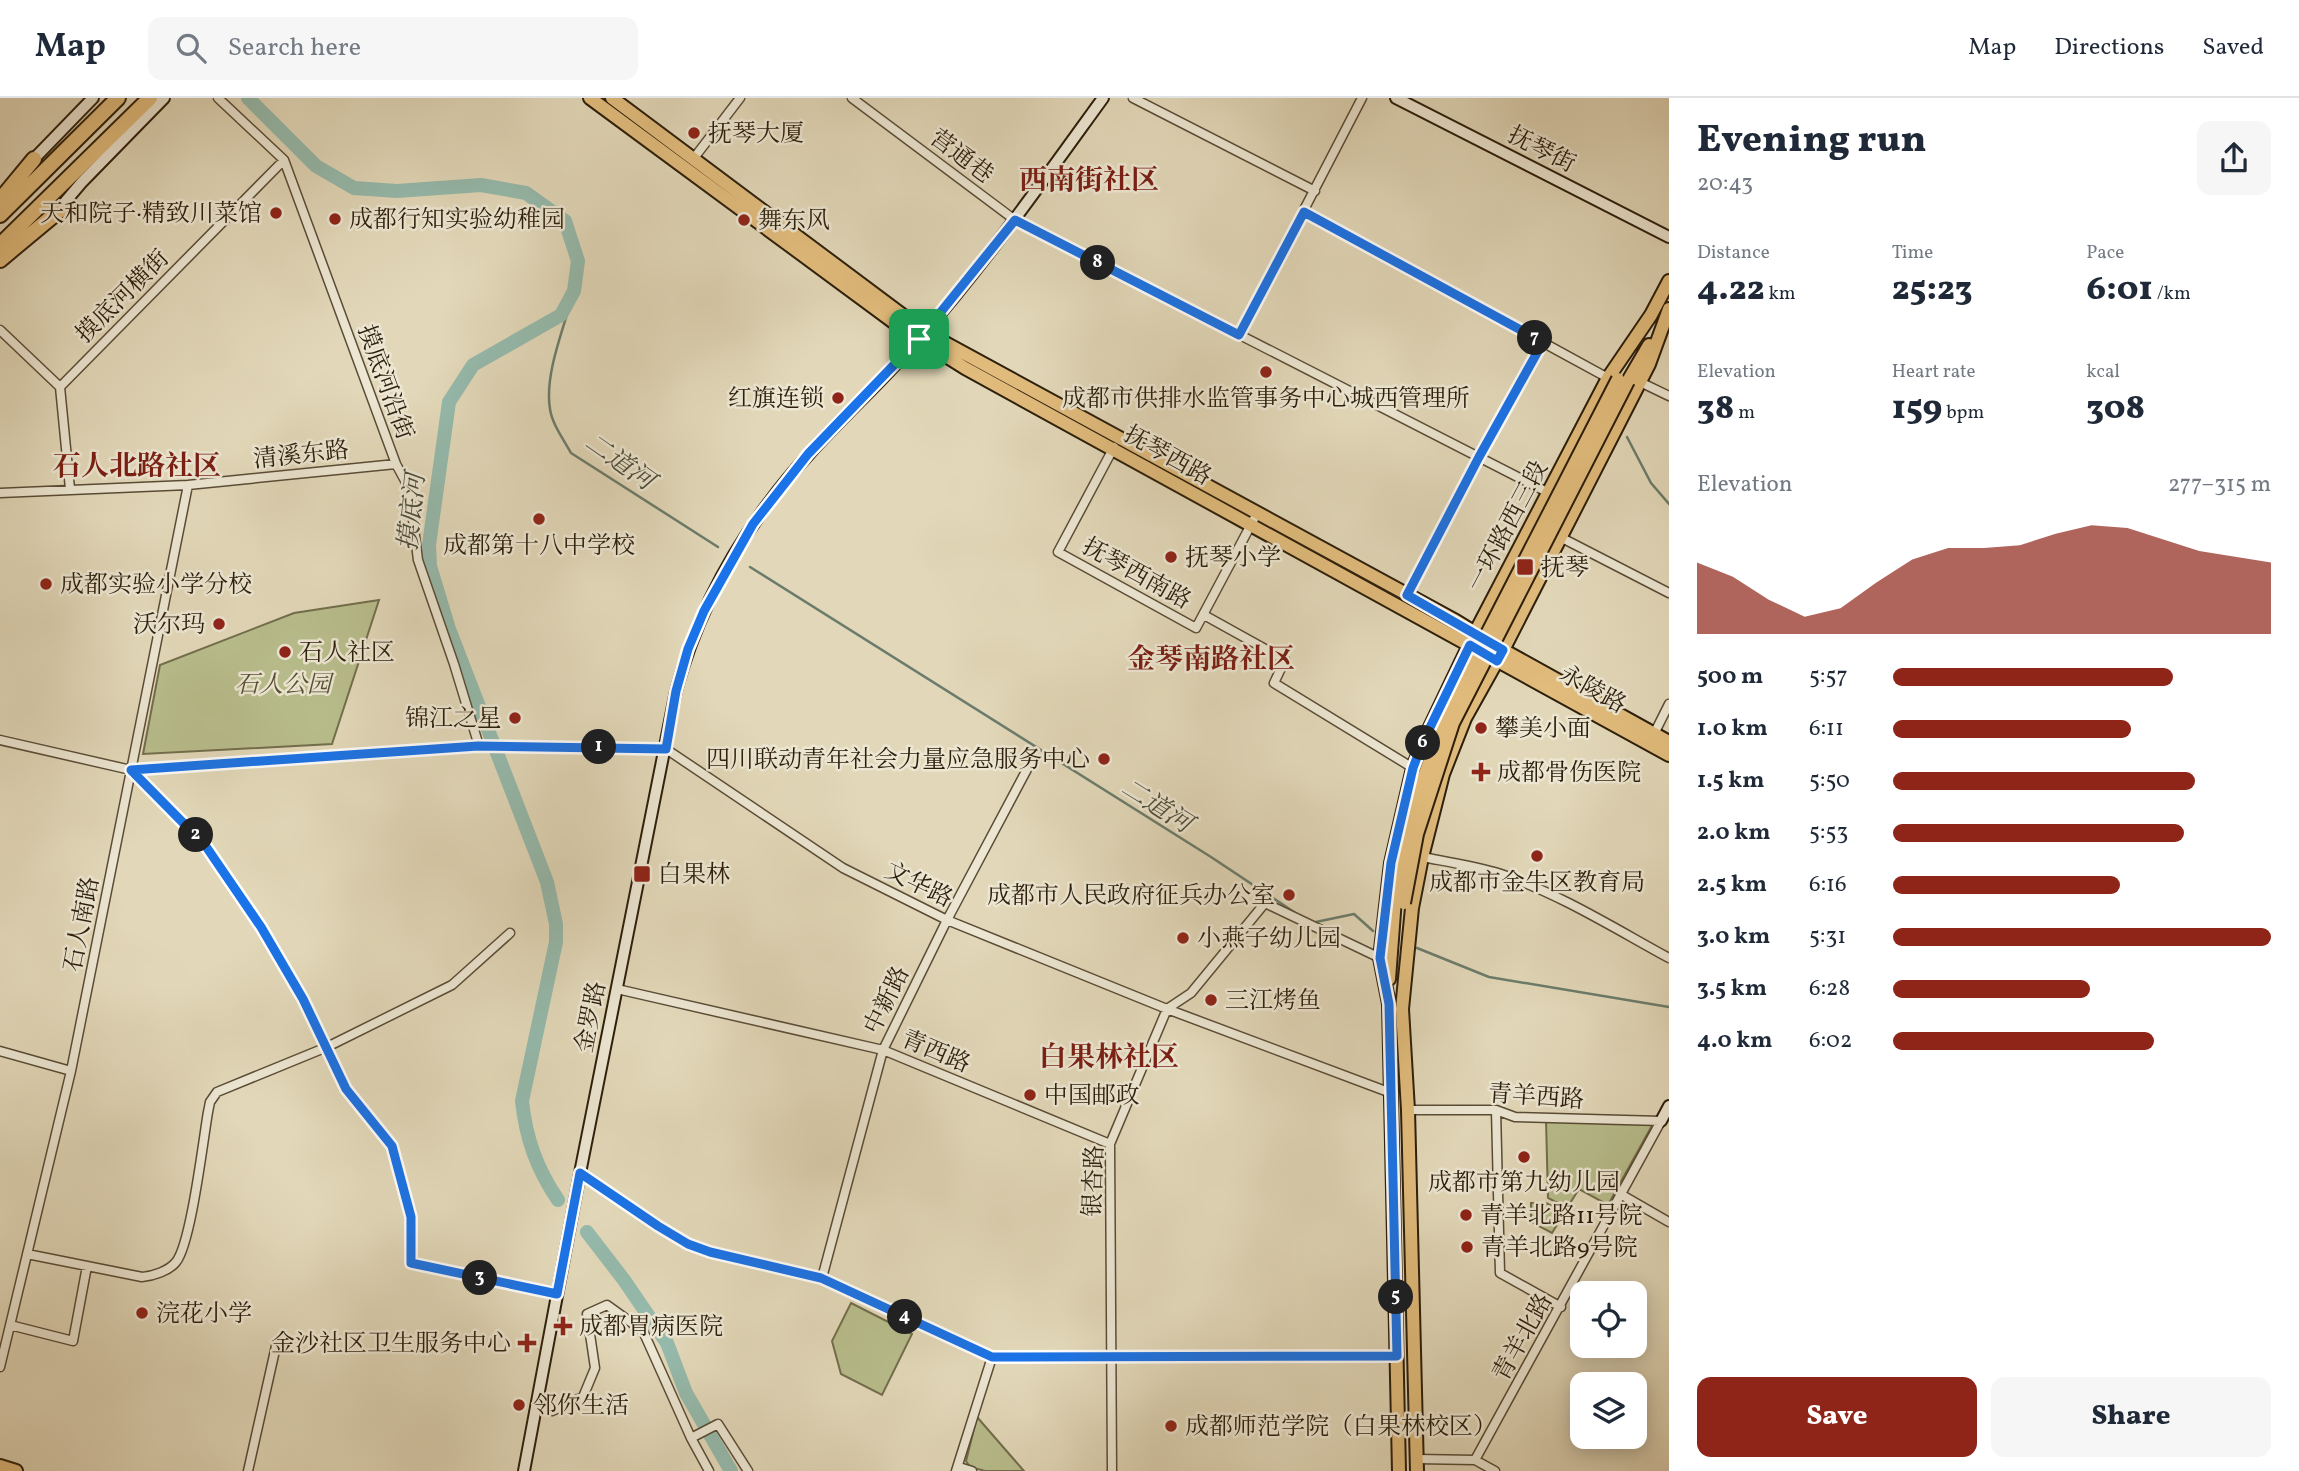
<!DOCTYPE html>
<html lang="en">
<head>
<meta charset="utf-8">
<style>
	:root { --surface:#fff; --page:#f6f6f7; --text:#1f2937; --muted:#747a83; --line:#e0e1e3; --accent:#8f2418 }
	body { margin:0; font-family:Vollkorn,"Noto Serif SC",serif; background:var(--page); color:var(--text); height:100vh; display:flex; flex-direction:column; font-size:26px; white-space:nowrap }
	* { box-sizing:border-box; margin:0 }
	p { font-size:23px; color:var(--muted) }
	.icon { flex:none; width:38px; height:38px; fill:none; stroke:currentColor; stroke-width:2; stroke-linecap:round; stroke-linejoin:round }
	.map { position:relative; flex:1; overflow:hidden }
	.side { display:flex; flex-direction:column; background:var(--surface); width:630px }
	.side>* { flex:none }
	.controls { position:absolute; left:1570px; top:1183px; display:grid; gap:14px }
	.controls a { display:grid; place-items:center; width:77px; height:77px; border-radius:14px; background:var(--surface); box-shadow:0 4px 18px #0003; font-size:35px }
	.pin { position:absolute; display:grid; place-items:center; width:60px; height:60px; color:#fff; margin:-30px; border-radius:14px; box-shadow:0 4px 10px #0006 }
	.km { position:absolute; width:35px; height:35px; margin:-18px; border-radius:50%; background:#222; color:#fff; font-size:19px; line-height:35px; text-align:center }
	.round { display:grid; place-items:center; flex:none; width:74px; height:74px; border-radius:14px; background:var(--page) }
	.overview { display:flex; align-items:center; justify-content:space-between; height:119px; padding:0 28px }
	h1 { font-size:38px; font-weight:800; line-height:52px }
	.figures { display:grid; grid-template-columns:repeat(3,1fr); gap:10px; height:119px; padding:7px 28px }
	.figures div { display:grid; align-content:center }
	.figures b { font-size:35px; font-weight:800 }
	.figures small { font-size:19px; font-weight:400 }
	.figures p { font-size:19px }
	.chart { height:196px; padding:14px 28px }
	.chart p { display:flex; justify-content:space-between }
	.chart svg { width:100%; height:126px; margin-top:7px; fill:var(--accent); opacity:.7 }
	.cta { display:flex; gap:14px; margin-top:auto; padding:14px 28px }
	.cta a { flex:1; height:80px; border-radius:14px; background:var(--accent); color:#fff; font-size:28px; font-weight:800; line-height:80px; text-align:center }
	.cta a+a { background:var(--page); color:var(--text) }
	ul { padding:0 28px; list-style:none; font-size:23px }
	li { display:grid; grid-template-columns:112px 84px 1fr; align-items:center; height:52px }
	li i { height:18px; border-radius:9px; background:var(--accent) }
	header { display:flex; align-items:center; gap:42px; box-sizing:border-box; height:98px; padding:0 35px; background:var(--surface); border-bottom:2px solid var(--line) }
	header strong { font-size:33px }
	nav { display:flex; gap:38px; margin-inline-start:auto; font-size:24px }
	.search { width:490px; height:63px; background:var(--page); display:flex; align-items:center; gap:18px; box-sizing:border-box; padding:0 24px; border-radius:14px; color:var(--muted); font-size:26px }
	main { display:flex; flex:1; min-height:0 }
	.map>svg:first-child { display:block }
	.green { fill:#b8bd8c; stroke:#726e4c; stroke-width:2 }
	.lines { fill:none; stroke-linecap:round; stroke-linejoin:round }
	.stream { stroke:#6b7c6c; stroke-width:2.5 }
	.river { stroke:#95baac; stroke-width:14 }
	.street-casing { stroke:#5a4c36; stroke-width:11 }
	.secondary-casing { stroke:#2c1e0b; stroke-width:14 }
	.primary-casing { stroke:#2c1e0b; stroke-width:16 }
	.highway-casing { stroke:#2c1e0b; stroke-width:18 }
	.street { stroke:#ece6d2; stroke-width:8 }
	.secondary { stroke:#ece6d2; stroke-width:10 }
	.primary { stroke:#e1bc7c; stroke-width:12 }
	.highway { stroke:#e1bc7c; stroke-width:14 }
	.primary-bridge-casing { stroke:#2c1e0b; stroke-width:16; stroke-linecap:butt }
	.primary-bridge { stroke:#e1bc7c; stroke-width:12 }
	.route-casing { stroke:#fff; stroke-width:14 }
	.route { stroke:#1a73e8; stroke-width:9 }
	.poi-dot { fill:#8f2418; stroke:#ece6d2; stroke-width:2.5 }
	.labels { text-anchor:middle; stroke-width:5; stroke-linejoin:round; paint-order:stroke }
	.poi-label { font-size:24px; fill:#2c1e0b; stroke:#ece6d2; text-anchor:start }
	.street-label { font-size:24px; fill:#2c1e0b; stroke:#ece6d2 }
	.park-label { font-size:24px; font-style:italic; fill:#564e32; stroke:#ece6d2 }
	.water-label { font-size:26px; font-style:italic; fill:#4c4d3b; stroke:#ece6d2 }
	.quarter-label { font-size:28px; font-weight:bold; fill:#7a1f14; stroke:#ece6d2 }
</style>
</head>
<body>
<header>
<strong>Map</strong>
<div class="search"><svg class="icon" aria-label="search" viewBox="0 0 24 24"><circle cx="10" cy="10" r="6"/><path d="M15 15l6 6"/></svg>Search here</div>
<nav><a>Map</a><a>Directions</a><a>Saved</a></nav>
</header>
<main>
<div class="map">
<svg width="1669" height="1373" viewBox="0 0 1669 1373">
	<rect width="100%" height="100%" fill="#e2d8b9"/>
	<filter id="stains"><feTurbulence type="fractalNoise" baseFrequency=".00286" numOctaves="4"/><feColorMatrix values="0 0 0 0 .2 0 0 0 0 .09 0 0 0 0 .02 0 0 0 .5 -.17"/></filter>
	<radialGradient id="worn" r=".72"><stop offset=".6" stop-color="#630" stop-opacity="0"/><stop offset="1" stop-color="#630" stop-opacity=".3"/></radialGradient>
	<path class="green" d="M379 502 332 646 143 656 160 567 294 515Z
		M1546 1022 1654 1024 1608 1107 1579 1091 1567 1110 1548 1100Z
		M1531 1105H1546L1565 1114 1552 1135 1531 1124Z
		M851 1205 912 1236 882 1297 841 1276 832 1243Z
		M977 1319 1024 1373H985L970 1369 966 1363Z"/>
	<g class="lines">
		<path class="stream" d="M574 193C565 227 544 276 550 311 552 326 564 342 571 355L718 449
			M1627 339 1651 385 1669 406
			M750 469 1211 759 1297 816
			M1311 825 1354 816 1373 833
			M1417 850 1489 879 1669 909"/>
		<path class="river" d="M248 0 316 68 354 90 397 93 481 87 526 95 565 123 578 163 574 193 561 217 473 267 449 304 429 447 430 468 449 531 547 784 556 826V844L522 1003C526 1041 537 1071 558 1102
			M587 1134 624 1182 667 1245 686 1295 731 1373"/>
		<g class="street-casing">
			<path id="street" d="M218 0 284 62 396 366 409 390 418 462 454 566 479 648
				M852 0 1015 122 1549 395
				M1133 0 1315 93
				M694 60 740 0
				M1304 114 1608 280
				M0 232 60 289
				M1239 237 1362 0
				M1640 284 1669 298
				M1114 349 1058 454 1196 530 1254 421
				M70 391 60 289 284 62
				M0 395 188 387 396 366
				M1560 439 1669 495
				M1407 497 1479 359 1543 244
				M1204 517 1285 562 1274 585 1413 670
				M1654 636 1669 606
				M0 642 131 672 479 648 666 651 843 770 947 822 1167 911 1391 995
				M131 672 205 747 261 829 303 901 346 991 392 1048 411 1119V1165L557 1196
				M1422 759C1448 764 1475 768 1501 776 1560 796 1614 830 1669 860
				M617 891 883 952 1110 1046
				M0 953 71 973
				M1408 1012H1496L1515 1019 1661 1023 1475 1362
				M1496 1012 1500 1175 1561 1209
				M580 1075 658 1128 688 1146 710 1154 822 1180 992 1259 1397 1258
				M1622 1097 1669 1124
				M27 1156 142 1179C153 1178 169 1173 176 1164 191 1146 203 1043 208 1014L210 1004 217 994 327 949 452 887 510 835
				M822 1180 883 952 947 822 1033 660
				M10 1227 73 1243 87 1168
				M0 1269 71 973 188 387
				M537 1307 552 1313 583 1299 595 1270 587 1216 607 1207 643 1233 691 1340 709 1373
				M691 1340 718 1326 748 1373
				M1417 1361 1475 1362 1495 1373
				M959 1369 972 1373
				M248 1373 276 1248
				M956 1373 992 1259
				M1112 1373 1110 1046 1167 911 1191 895 1265 805 1380 860"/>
		</g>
		<g class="secondary-casing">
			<path id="secondary" d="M1396 0 1669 139
				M29 66 93 0
				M54 117 82 84 164 0
				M1661 1023 1669 1008
				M524 1373 580 1075 676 593C700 504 748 423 810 355 847 314 888 278 923 236 988 161 1045 80 1103 0"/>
		</g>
		<g class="primary-casing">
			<path id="primary" d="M590 0 903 231 965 270 1669 657
				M612 0 925 234 1456 523 1503 552 1669 644
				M1628 283 1649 247
				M1389 881 1395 801
				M0 1368 16 1373
				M1399 1373 1389 906 1380 860 1391 765 1413 670 1422 646 1475 535 1608 280 1651 217 1669 183
				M1417 1373 1408 1012 1402 911 1412 810 1422 759 1443 676 1465 620 1503 552 1649 266 1669 211"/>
		</g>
		<g class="highway-casing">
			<path id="highway" d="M0 102 34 61
				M0 117 118 0
				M0 147 150 0
				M0 162 60 112"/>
		</g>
		<use href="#street" class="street"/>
		<use href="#secondary" class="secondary"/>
		<use href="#primary" class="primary"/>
		<use href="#highway" class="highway"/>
		<g class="primary-bridge-casing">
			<path id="primary-bridge" d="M1395 801 1399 774 1418 695 1449 610 1618 281
				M1404 805 1417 736 1453 625 1628 283"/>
		</g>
		<use href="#primary-bridge" class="primary-bridge"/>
	</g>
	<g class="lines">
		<g class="route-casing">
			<path id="route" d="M1304 114 1543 244 1479 359 1407 497 1503 552 1497 563 1470 547 1422 646 1413 670 1391 765 1380 860 1389 906 1397 1258 992 1259 821 1180 710 1154 688 1146 658 1128 580 1075 557 1196 411 1165V1119L392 1048 346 991 303 901 261 829 205 747 131 672 478 648 666 651 676 593 688 551 704 513 753 426 808 356 919 241 1015 122 1239 237Z"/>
		</g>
		<use href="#route" class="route"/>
	</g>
	<g class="poi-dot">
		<circle cx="694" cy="35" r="7"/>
		<circle cx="276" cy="115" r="7"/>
		<circle cx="335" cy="121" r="7"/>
		<circle cx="744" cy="122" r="7"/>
		<circle cx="1266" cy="274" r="7"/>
		<circle cx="838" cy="300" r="7"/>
		<circle cx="539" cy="421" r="7"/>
		<circle cx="1171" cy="459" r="7"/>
		<rect x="1516" y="460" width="18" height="18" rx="3.5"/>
		<circle cx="46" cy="486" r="7"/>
		<circle cx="219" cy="526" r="7"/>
		<circle cx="285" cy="554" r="7"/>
		<circle cx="515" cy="620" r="7"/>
		<circle cx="1481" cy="630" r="7"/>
		<circle cx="1104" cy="661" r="7"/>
		<path d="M1477.5 663.5h7v7h7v7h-7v7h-7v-7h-7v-7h7z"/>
		<circle cx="1537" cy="758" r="7"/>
		<rect x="633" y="767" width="18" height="18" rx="3.5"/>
		<circle cx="1289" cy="797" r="7"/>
		<circle cx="1183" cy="840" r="7"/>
		<circle cx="1211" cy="902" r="7"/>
		<circle cx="1030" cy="997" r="7"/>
		<circle cx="1524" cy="1059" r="7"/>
		<circle cx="1466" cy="1117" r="7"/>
		<circle cx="1467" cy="1149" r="7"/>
		<circle cx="142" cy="1215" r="7"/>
		<path d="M559.5 1217.5h7v7h7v7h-7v7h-7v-7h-7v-7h7z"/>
		<path d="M523.5 1234.5h7v7h7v7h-7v7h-7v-7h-7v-7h7z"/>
		<circle cx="519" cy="1307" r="7"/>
		<circle cx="1171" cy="1328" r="7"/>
	</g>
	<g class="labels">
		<g class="poi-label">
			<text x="708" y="43">抚琴大厦</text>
			<text x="262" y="123" text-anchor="end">天和院子·精致川菜馆</text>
			<text x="349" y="129">成都行知实验幼稚园</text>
			<text x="758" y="130">舞东风</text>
			<text x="824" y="308" text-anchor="end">红旗连锁</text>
			<text x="1266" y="308" text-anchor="middle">成都市供排水监管事务中心城西管理所</text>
			<text x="539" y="455" text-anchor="middle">成都第十八中学校</text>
			<text x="1185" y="467">抚琴小学</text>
			<text x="1541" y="477">抚琴</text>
			<text x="60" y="494">成都实验小学分校</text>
			<text x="205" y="534" text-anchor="end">沃尔玛</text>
			<text x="299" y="562">石人社区</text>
			<text x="501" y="628" text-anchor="end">锦江之星</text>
			<text x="1495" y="638">攀美小面</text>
			<text x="1090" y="669" text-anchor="end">四川联动青年社会力量应急服务中心</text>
			<text x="1497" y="682">成都骨伤医院</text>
			<text x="658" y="784">白果林</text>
			<text x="1537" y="792" text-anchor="middle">成都市金牛区教育局</text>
			<text x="1275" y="805" text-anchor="end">成都市人民政府征兵办公室</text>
			<text x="1197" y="848">小燕子幼儿园</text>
			<text x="1225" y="910">三江烤鱼</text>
			<text x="1044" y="1005">中国邮政</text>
			<text x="1524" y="1092" text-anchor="middle">成都市第九幼儿园</text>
			<text x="1480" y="1125">青羊北路11号院</text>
			<text x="1481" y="1157">青羊北路9号院</text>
			<text x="156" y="1223">浣花小学</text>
			<text x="579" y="1236">成都胃病医院</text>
			<text x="511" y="1253" text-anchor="end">金沙社区卫生服务中心</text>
			<text x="533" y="1315">邻你生活</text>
			<text x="1185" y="1336">成都师范学院（白果林校区）</text>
		</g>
		<g class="street-label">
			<text transform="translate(1542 51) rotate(27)" y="8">抚琴街</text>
			<text transform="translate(962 58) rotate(37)" y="8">营通巷</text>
			<text transform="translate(122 198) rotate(-45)" y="8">摸底河横街</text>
			<text transform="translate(386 284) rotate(70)" y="8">摸底河沿街</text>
			<text transform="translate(301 356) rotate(-6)" y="8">清溪东路</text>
			<text transform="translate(1168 357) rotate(29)" y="8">抚琴西路</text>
			<text transform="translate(1507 428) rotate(-62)" y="8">一环路西三段</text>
			<text transform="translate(1137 475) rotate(29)" y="8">抚琴西南路</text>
			<text transform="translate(1593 591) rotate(29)" y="8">永陵路</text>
			<text transform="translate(919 786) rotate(26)" y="8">文华路</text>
			<text transform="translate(81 826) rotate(-79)" y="8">石人南路</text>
			<text transform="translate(886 902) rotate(-64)" y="8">中新路</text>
			<text transform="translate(590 919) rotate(-79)" y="8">金罗路</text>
			<text transform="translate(936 953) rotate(23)" y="8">青西路</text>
			<text transform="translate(1536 998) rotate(4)" y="8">青羊西路</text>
			<text transform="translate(1093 1083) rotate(-88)" y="8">银杏路</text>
			<text transform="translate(1522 1239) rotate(-61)" y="8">青羊北路</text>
		</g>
		<g class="park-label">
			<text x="283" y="594">石人公园</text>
		</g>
		<g class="water-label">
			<text transform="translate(620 363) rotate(35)" y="9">二道河</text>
			<text transform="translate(411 414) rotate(-84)" y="9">摸底河</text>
			<text transform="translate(1157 707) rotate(32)" y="9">二道河</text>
		</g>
		<g class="quarter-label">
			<text x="1089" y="91">西南街社区</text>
			<text x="137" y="377">石人北路社区</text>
			<text x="1211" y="570">金琴南路社区</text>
			<text x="1109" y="968">白果林社区</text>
		</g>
	</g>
	<rect width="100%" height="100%" filter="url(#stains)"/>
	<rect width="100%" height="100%" fill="url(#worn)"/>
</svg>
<div class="controls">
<a><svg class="icon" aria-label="locate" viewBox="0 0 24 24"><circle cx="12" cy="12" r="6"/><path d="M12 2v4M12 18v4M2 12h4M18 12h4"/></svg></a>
<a><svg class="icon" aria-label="layers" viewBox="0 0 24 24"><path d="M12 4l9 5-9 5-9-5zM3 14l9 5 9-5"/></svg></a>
</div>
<div class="pin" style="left:919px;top:241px;background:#1e9e55"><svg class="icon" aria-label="arrive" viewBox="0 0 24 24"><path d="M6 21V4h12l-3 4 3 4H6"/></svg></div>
<b class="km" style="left:599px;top:649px">1</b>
<b class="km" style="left:196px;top:737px">2</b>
<b class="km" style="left:480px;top:1180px">3</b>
<b class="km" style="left:905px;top:1219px">4</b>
<b class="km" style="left:1396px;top:1199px">5</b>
<b class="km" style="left:1423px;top:645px">6</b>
<b class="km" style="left:1535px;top:240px">7</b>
<b class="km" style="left:1098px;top:165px">8</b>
</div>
<section class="side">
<div class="overview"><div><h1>Evening run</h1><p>20:43</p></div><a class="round"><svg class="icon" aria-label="share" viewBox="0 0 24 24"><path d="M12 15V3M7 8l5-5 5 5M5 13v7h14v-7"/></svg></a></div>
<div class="figures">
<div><p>Distance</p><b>4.22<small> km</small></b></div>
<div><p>Time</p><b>25:23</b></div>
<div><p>Pace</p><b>6:01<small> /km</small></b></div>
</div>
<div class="figures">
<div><p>Elevation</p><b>38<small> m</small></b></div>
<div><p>Heart rate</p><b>159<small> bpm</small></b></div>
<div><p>kcal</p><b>308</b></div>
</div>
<div class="chart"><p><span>Elevation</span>277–315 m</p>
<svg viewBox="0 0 160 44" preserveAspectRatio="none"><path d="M0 44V19L10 24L20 32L30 38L40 35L50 26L60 18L70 14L80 14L90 13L100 9L110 6L120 7L130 11L140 15L150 17L160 19V44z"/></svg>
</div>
<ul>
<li><b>500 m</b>5:57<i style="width:74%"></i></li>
<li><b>1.0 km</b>6:11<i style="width:63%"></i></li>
<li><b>1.5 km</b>5:50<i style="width:80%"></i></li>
<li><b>2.0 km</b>5:53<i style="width:77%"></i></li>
<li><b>2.5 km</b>6:16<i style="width:60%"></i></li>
<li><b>3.0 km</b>5:31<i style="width:100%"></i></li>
<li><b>3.5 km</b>6:28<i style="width:52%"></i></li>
<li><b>4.0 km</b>6:02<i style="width:69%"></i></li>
</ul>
<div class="cta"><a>Save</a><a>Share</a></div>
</section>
</main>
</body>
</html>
